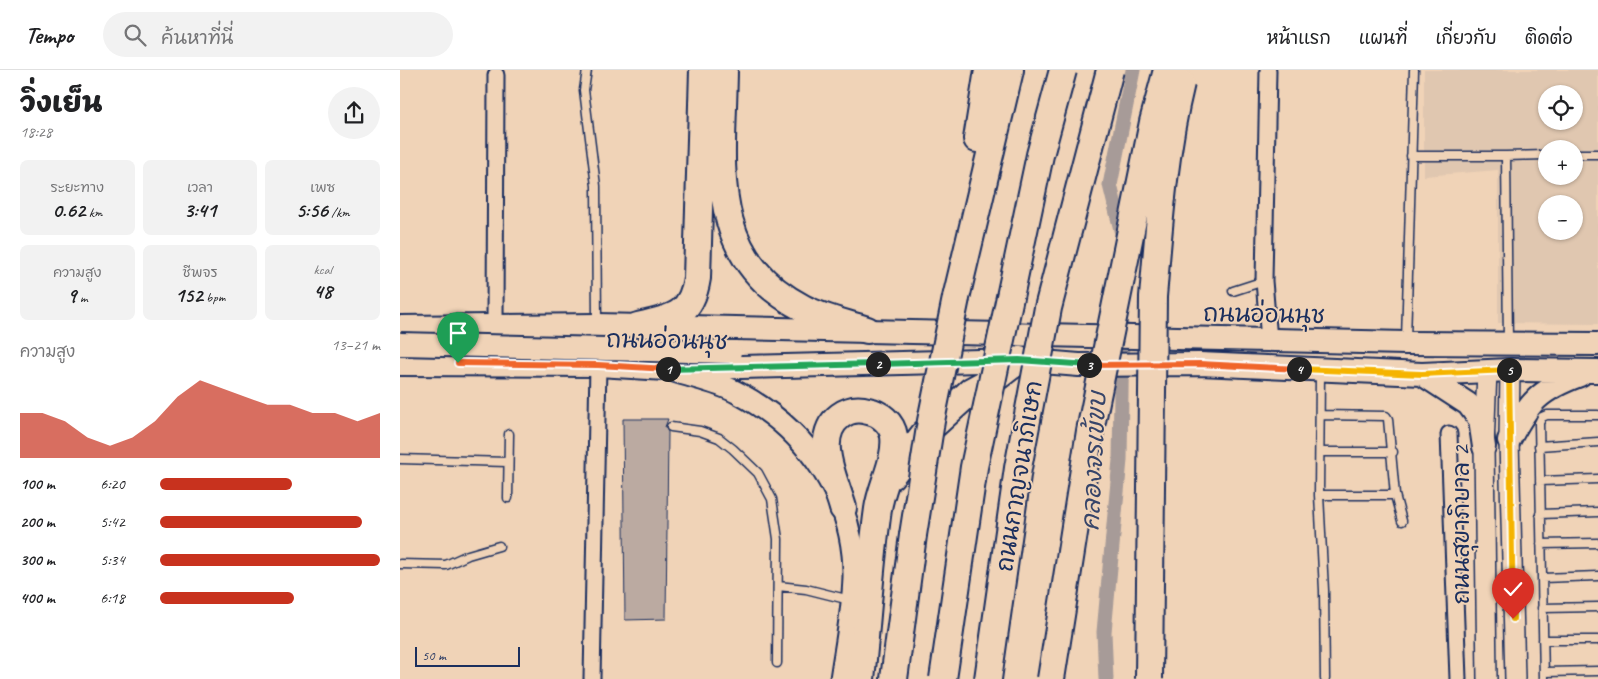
<!DOCTYPE html>
<html lang="th">
<head>
<meta charset="utf-8">
<style>
	:root { --surface:#fff; --page:#f2f2f2; --text:#202124; --muted:#757577; --line:#e0e0e0; --accent:#c8321e }
	body { margin:0; font-family:Caveat,"Playpen Sans Thai",sans-serif; background:var(--page); color:var(--text); height:100vh; display:flex; flex-direction:column; font-size:19px; white-space:nowrap }
	* { box-sizing:border-box; margin:0 }
	p { font-size:16px; color:var(--muted) }
	.icon { flex:none; width:28px; height:28px; fill:none; stroke:currentColor; stroke-width:2; stroke-linecap:round; stroke-linejoin:round }
	.map { position:relative; flex:1; overflow:hidden }
	.panel { display:flex; flex-direction:column; background:var(--surface); width:400px }
	.panel>* { flex:none }
	.controls { position:absolute; left:1138px; top:15px; display:grid; gap:10px }
	.controls a { display:grid; place-items:center; width:45px; height:45px; border-radius:50%; background:var(--surface); box-shadow:0 1px 4px #0004; font-size:25px }
	.scale { position:absolute; left:15px; bottom:12px; width:105px; box-sizing:border-box; padding-left:5px; border:2px solid #1b2f5e; border-top:0; font-size:14px; line-height:18px; white-space:nowrap; color:#1b2f5e; -webkit-text-stroke:4px #f0d3b7; paint-order:stroke }
	.pin { position:absolute; display:grid; place-items:center; width:42px; height:42px; color:#fff; margin:-51px -21px; border-radius:50% 50% 50% 0; rotate:-45deg; box-shadow:0 0 5px #0007 }
	.pin .icon { rotate:45deg }
	.km { position:absolute; width:25px; height:25px; margin:-12px; border-radius:50%; background:#222; color:#fff; font-size:14px; line-height:25px; text-align:center }
	.round { display:grid; place-items:center; flex:none; width:52px; height:52px; border-radius:26px; background:var(--page) }
	.overview { display:flex; align-items:center; justify-content:space-between; height:85px; padding:0 20px }
	h1 { font-size:28px; font-weight:800; line-height:38px }
	.metrics { display:grid; grid-template-columns:repeat(3,1fr); gap:8px; height:85px; padding:5px 20px }
	.metrics div { display:grid; align-content:center; border-radius:8px; background:var(--page); text-align:center }
	.metrics b { font-size:21px; font-weight:800 }
	.metrics small { font-size:14px; font-weight:400 }
	.metrics p { font-size:14px }
	.chart { height:140px; padding:10px 20px }
	.chart p { display:flex; justify-content:space-between }
	.chart svg { width:100%; height:90px; margin-top:5px; fill:var(--accent); opacity:.7 }
	ul { padding:0 20px; list-style:none; font-size:16px }
	li { display:grid; grid-template-columns:80px 60px 1fr; align-items:center; height:38px }
	li i { height:12px; border-radius:6px; background:var(--accent) }
	header { display:flex; align-items:center; gap:30px; box-sizing:border-box; height:70px; padding:0 25px; background:var(--surface); border-bottom:1px solid var(--line) }
	header strong { font-size:24px }
	nav { display:flex; gap:28px; margin-inline-start:auto; font-size:18px }
	.search { width:350px; height:45px; background:var(--page); display:flex; align-items:center; gap:12px; box-sizing:border-box; padding:0 18px; border-radius:28px; color:var(--muted); font-size:19px }
	main { display:flex; flex:1; min-height:0 }
	.map>svg:first-child { display:block }
	.built { fill:#e0c7b0; fill-rule:evenodd }
	.lines { fill:none; stroke-linecap:round; stroke-linejoin:round }
	.canal { stroke:#a79b98; stroke-width:15 }
	.building { fill:#bbaaa1; stroke:#1b2f5e }
	.service-casing { stroke:#1b2f5e; stroke-width:11 }
	.minor-casing { stroke:#1b2f5e; stroke-width:19 }
	.tertiary-casing { stroke:#1b2f5e; stroke-width:22 }
	.secondary-casing { stroke:#1b2f5e; stroke-width:25 }
	.primary-casing { stroke:#1b2f5e; stroke-width:26 }
	.motorway-casing { stroke:#1b2f5e; stroke-width:30 }
	.service { stroke:#f0d3b7; stroke-width:8 }
	.minor { stroke:#f0d3b7; stroke-width:15 }
	.tertiary { stroke:#f0d3b7; stroke-width:19 }
	.secondary { stroke:#f0d3b7; stroke-width:21 }
	.primary { stroke:#f0d3b7; stroke-width:22 }
	.motorway { stroke:#f0d3b7; stroke-width:26 }
	.primary-bridge-casing { stroke:#1b2f5e; stroke-width:26; stroke-linecap:butt }
	.motorway-bridge-casing { stroke:#1b2f5e; stroke-width:30; stroke-linecap:butt }
	.primary-bridge { stroke:#f0d3b7; stroke-width:22 }
	.motorway-bridge { stroke:#f0d3b7; stroke-width:26 }
	.split-1-casing { stroke:#fff; stroke-width:10 }
	.split-2-casing { stroke:#fff; stroke-width:10 }
	.split-3-casing { stroke:#fff; stroke-width:10 }
	.split-4-casing { stroke:#fff; stroke-width:10 }
	.split-5-casing { stroke:#fff; stroke-width:10 }
	.split-6-casing { stroke:#fff; stroke-width:10 }
	.split-1 { stroke:#f0652b; stroke-width:6 }
	.split-2 { stroke:#22a559; stroke-width:6 }
	.split-3 { stroke:#22a559; stroke-width:6 }
	.split-4 { stroke:#f0652b; stroke-width:6 }
	.split-5 { stroke:#f5b400; stroke-width:6 }
	.split-6 { stroke:#f5b400; stroke-width:6 }
	.labels { text-anchor:middle; stroke-width:4; stroke-linejoin:round; paint-order:stroke }
	.street-label { font-size:24px; fill:#1b2f5e; stroke:#f0d3b7 }
	.water-label { font-size:25px; font-style:italic; fill:#37456a; stroke:#f0d3b7 }
</style>
</head>
<body>
<header>
<strong>Tempo</strong>
<div class="search"><svg class="icon" aria-label="search" viewBox="0 0 24 24"><circle cx="10" cy="10" r="6"/><path d="M15 15l6 6"/></svg>ค้นหาที่นี่</div>
<nav><a>หน้าแรก</a><a>แผนที่</a><a>เกี่ยวกับ</a><a>ติดต่อ</a></nav>
</header>
<main>
<section class="panel">
<div class="overview"><div><h1>วิ่งเย็น</h1><p>18:28</p></div><a class="round"><svg class="icon" aria-label="share" viewBox="0 0 24 24"><path d="M12 15V3M7 8l5-5 5 5M5 13v7h14v-7"/></svg></a></div>
<div class="metrics">
<div><p>ระยะทาง</p><b>0.62<small> km</small></b></div>
<div><p>เวลา</p><b>3:41</b></div>
<div><p>เพซ</p><b>5:56<small> /km</small></b></div>
</div>
<div class="metrics">
<div><p>ความสูง</p><b>9<small> m</small></b></div>
<div><p>ชีพจร</p><b>152<small> bpm</small></b></div>
<div><p>kcal</p><b>48</b></div>
</div>
<div class="chart"><p><span>ความสูง</span>13–21 m</p>
<svg viewBox="0 0 160 44" preserveAspectRatio="none"><path d="M0 44V22L10 22L20 26L30 34L40 38L50 34L60 26L70 14L80 6L90 10L100 14L110 18L120 18L130 22L140 22L150 26L160 22V44z"/></svg>
</div>
<ul>
<li><b>100 m</b>6:20<i style="width:60%"></i></li>
<li><b>200 m</b>5:42<i style="width:92%"></i></li>
<li><b>300 m</b>5:34<i style="width:100%"></i></li>
<li><b>400 m</b>6:18<i style="width:61%"></i></li>
</ul>
</section>
<div class="map">
<svg width="1198" height="609" viewBox="0 0 1198 609">
	<rect width="100%" height="100%" fill="#f0d3b7"/>
	<filter id="ink" filterUnits="userSpaceOnUse"><feTurbulence type="fractalNoise" baseFrequency=".02" numOctaves="2"/><feDisplacementMap in="SourceGraphic" scale="10" xChannelSelector="R" yChannelSelector="G"/><feConvolveMatrix kernelMatrix="1 2 1 2 8 2 1 2 1" color-interpolation-filters="sRGB"/></filter>
	<g filter="url(#ink)">
		<path class="built" d="M1024 0H1198V254L1098 253V100L1024 106ZM1146 24H1174V51H1146ZM1146 79H1174V106H1146ZM1146 134H1174V161H1146Z"/>
		<g class="lines">
			<path class="canal" d="M724 172 710 115 733 0
				M706 609 704 562 720 390 722 257"/>
		</g>
		<path class="building" d="M223 349H268L265 357 268 362 266 549 225 550Z"/>
		<g class="lines">
			<g class="service-casing">
				<path id="service" d="M187 0 184 20 196 116 197 253
					M1174 84H1198
					M1011 86H1106L1108 272
					M1106 86 1146 85
					M833 221 864 211
					M1006 270 1014 0
					M920 303 919 425 924 520 925 609
					M920 345 986 346 988 349 995 425 1002 451
					M271 357 300 361 319 368 333 379 358 403 372 429 378 469 377 593
					M1139 376 1198 372
					M920 382H993
					M0 389 107 392
					M1140 411 1198 409
					M919 425H995
					M108 428 109 364
					M1140 444 1198 442
					M1141 474 1198 473
					M0 494 46 495 68 485 99 476
					M1142 508 1198 506
					M378 516 406 519 450 530
					M1142 538 1198 537
					M1143 570H1198
					M1144 602 1198 601
					M1144 609 1139 353 1142 347 1147 345H1198"/>
			</g>
			<g class="minor-casing">
				<path id="minor" d="M868 0 864 211 869 270
					M95 255 96 5
					M1049 364 1058 609
					M192 609 198 295"/>
			</g>
			<g class="tertiary-casing">
				<path id="tertiary" d="M1110 300 1109 370 1115 609
					M1087 609 1084 377 1087 301"/>
			</g>
			<g class="secondary-casing">
				<path id="secondary" d="M274 301C295 308 319 312 338 323 407 360 455 428 454 507 453 541 446 575 441 609"/>
			</g>
			<g class="primary-casing">
				<path id="primary" d="M0 257 197 255 1006 273 1198 274
					M0 294 198 295 266 299 619 290 679 295 800 294 1022 304 1110 300 1198 301
					M1022 304 1068 334 1080 350 1084 377
					M1109 370C1129 332 1139 320 1180 305"/>
			</g>
			<g class="motorway-casing">
				<path id="motorway" d="M324 0C323 93 304 187 403 238 422 248 446 253 467 260
					M577 69 588 0
					M556 228 610 0
					M238 256C272 248 291 247 297 208L303 0
					M491 406 524 364 571 321 597 307 619 290
					M443 438C436 412 412 367 440 346 448 340 458 338 468 341 480 343 492 353 494 366 497 390 481 416 478 439 470 496 467 553 461 609
					M494 609 513 465"/>
			</g>
			<use href="#service" class="service"/>
			<use href="#minor" class="minor"/>
			<use href="#tertiary" class="tertiary"/>
			<use href="#secondary" class="secondary"/>
			<use href="#primary" class="primary"/>
			<use href="#motorway" class="motorway"/>
			<g class="primary-bridge-casing">
				<path id="primary-bridge" d="M0 274 330 282"/>
			</g>
			<g class="motorway-bridge-casing">
				<path id="motorway-bridge" d="M513 465 531 351 556 228
					M543 609 574 397 640 85 663 0
					M588 609 618 398 648 238 710 0
					M651 609 690 361 753 52 767 0
					M749 609 753 227C759 156 764 82 781 13"/>
			</g>
			<use href="#primary-bridge" class="primary-bridge"/>
			<use href="#motorway-bridge" class="motorway-bridge"/>
		</g>
	</g>
	<g class="lines" filter="url(#ink)">
		<g class="split-1-casing">
			<path id="split-1" d="M58 293 198 295 268 299"/>
		</g>
		<g class="split-2-casing">
			<path id="split-2" d="M268 299 478 294"/>
		</g>
		<g class="split-3-casing">
			<path id="split-3" d="M478 294 619 290 689 295"/>
		</g>
		<g class="split-4-casing">
			<path id="split-4" d="M689 295 800 294 899 299"/>
		</g>
		<g class="split-5-casing">
			<path id="split-5" d="M899 299 1022 304 1109 300"/>
		</g>
		<g class="split-6-casing">
			<path id="split-6" d="M1109 300 1113 549"/>
		</g>
		<use href="#split-1" class="split-1"/>
		<use href="#split-2" class="split-2"/>
		<use href="#split-3" class="split-3"/>
		<use href="#split-4" class="split-4"/>
		<use href="#split-5" class="split-5"/>
		<use href="#split-6" class="split-6"/>
	</g>
	<g class="labels">
		<g class="street-label">
			<text transform="translate(864 244) rotate(1)" y="8">ถนนอ่อนนุช</text>
			<text transform="translate(267 270) rotate(1)" y="8">ถนนอ่อนนุช</text>
			<text transform="translate(619 406) rotate(-81)" y="8">ถนนกาญจนาภิเษก</text>
			<text transform="translate(1061 455) rotate(-90)" y="8">ถนนสุขาภิบาล 2</text>
		</g>
		<g class="water-label">
			<text transform="translate(693 391) rotate(-87)" y="9">คลองจรเข้ขบ</text>
		</g>
	</g>
</svg>
<div class="controls">
<a><svg class="icon" aria-label="locate" viewBox="0 0 24 24"><circle cx="12" cy="12" r="6"/><path d="M12 2v4M12 18v4M2 12h4M18 12h4"/></svg></a>
<a>+</a>
<a>−</a>
</div>
<div class="scale">50 m</div>
<div class="pin" style="left:58px;top:293px;background:#1e9e55"><svg class="icon" aria-label="arrive" viewBox="0 0 24 24"><path d="M6 21V4h12l-3 4 3 4H6"/></svg></div>
<div class="pin" style="left:1113px;top:549px;background:#d93025"><svg class="icon" aria-label="check" viewBox="0 0 24 24"><path d="M5 12l5 5 9-10"/></svg></div>
<b class="km" style="left:268px;top:299px">1</b>
<b class="km" style="left:478px;top:294px">2</b>
<b class="km" style="left:689px;top:295px">3</b>
<b class="km" style="left:899px;top:299px">4</b>
<b class="km" style="left:1109px;top:300px">5</b>
</div>
</main>
</body>
</html>
